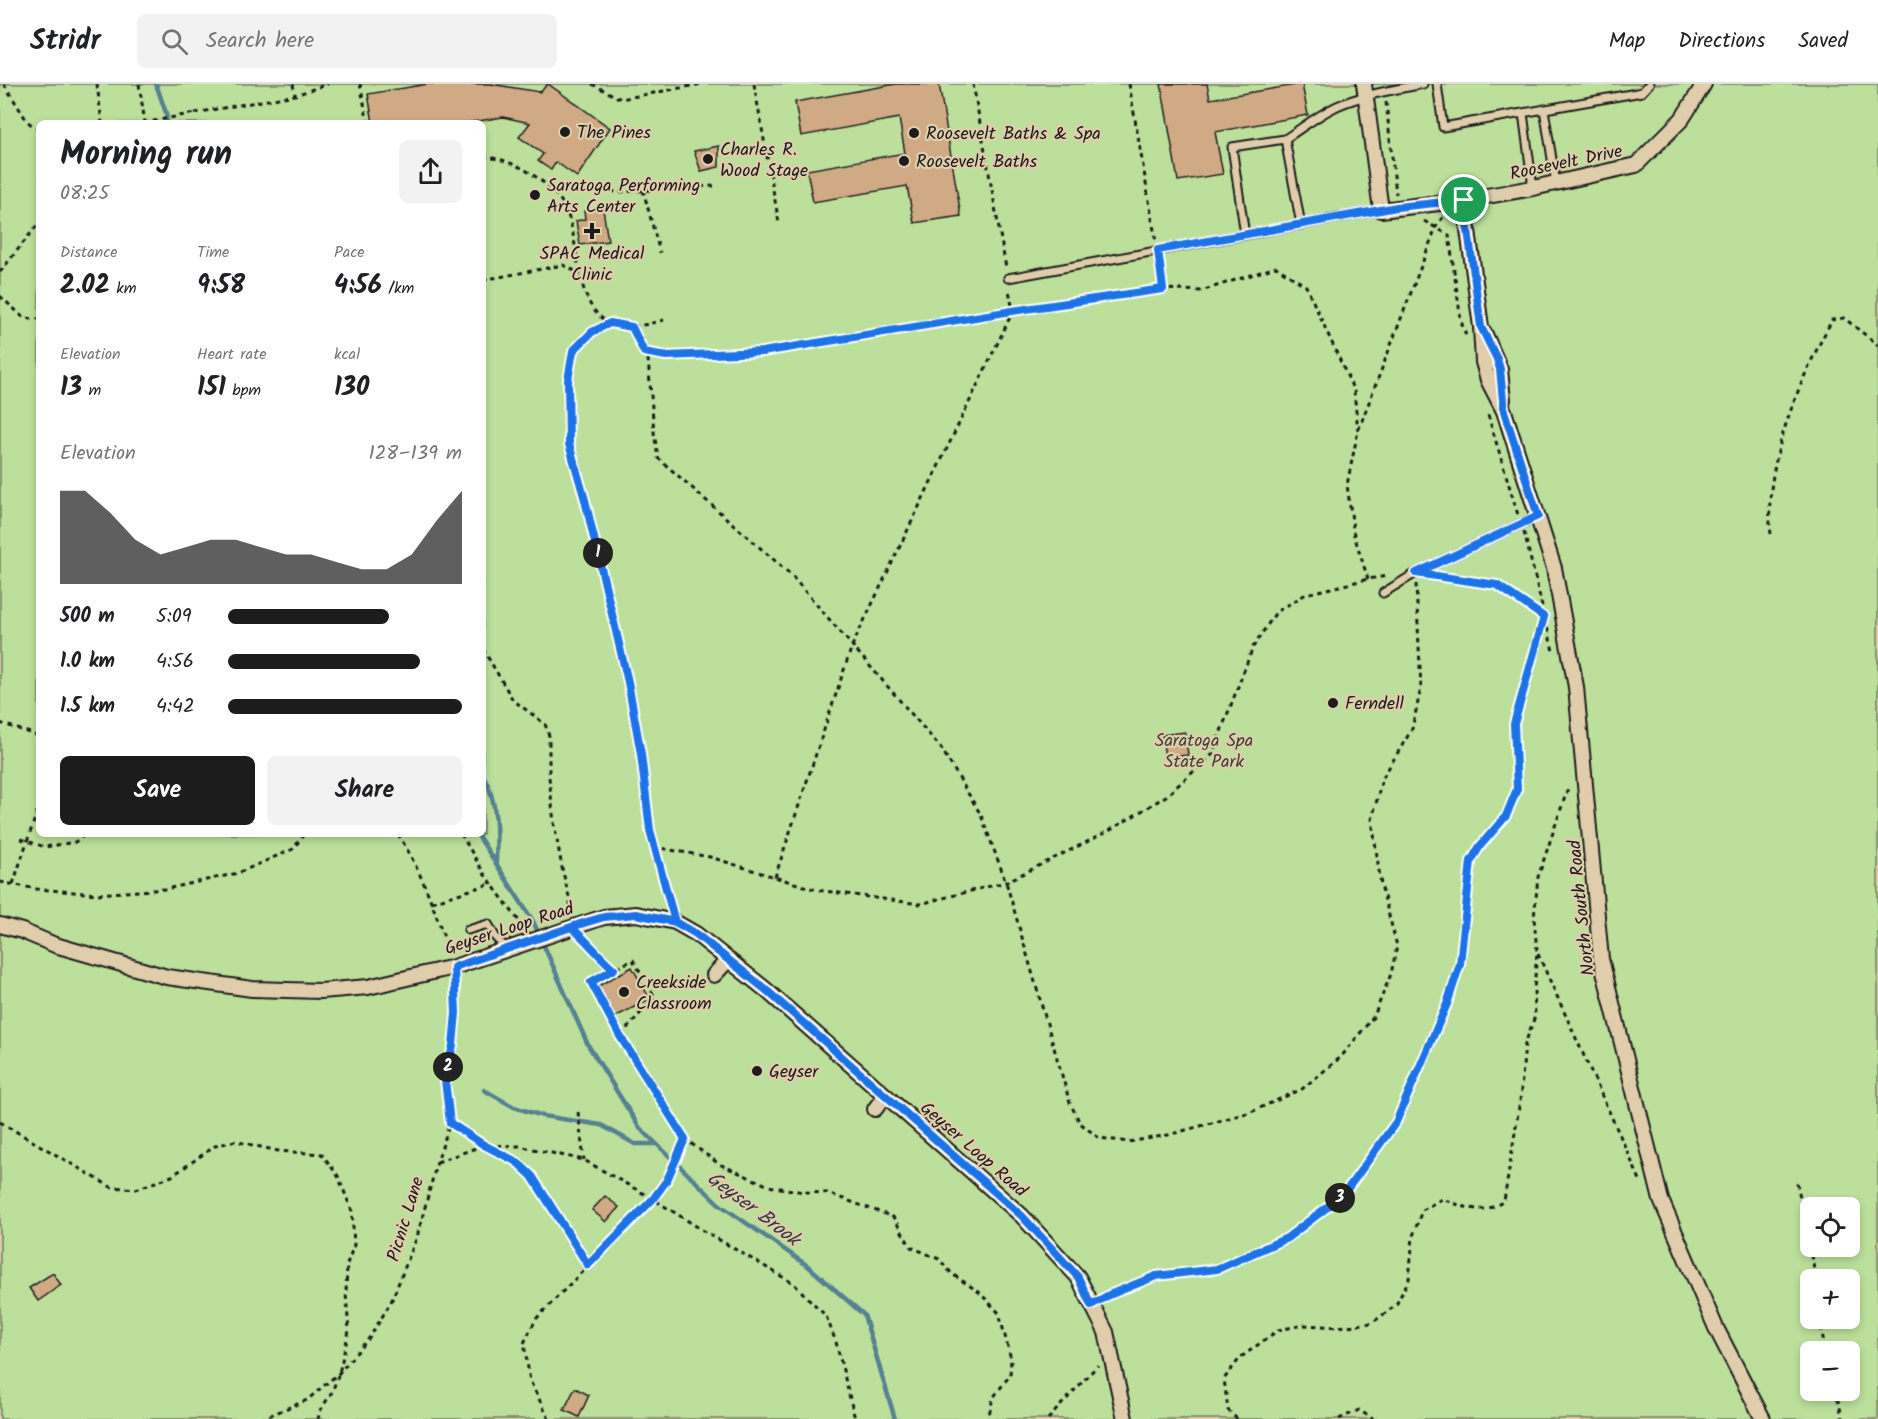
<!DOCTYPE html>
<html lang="en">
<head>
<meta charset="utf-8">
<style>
	:root { --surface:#fff; --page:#f2f2f2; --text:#202124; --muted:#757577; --line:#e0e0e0; --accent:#1c1c1c }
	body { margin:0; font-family:Kalam,sans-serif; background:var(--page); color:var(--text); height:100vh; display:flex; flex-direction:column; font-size:22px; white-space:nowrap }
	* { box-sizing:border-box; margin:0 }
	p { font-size:20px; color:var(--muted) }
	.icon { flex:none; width:33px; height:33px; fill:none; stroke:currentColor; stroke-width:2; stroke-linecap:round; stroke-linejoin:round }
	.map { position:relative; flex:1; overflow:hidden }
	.panel { position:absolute; left:36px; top:36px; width:450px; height:717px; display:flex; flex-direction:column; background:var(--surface); border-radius:9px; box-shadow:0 3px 9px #0003 }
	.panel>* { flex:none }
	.buttons { position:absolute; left:1800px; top:1113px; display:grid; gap:12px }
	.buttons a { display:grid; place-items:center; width:60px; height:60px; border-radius:9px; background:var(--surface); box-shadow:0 3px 9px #0003; font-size:30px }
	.pin { position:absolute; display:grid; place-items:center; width:51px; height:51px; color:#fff; margin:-26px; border:3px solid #fff; border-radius:50%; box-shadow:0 2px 6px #0007 }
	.km { position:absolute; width:30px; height:30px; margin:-15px; border-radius:50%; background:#222; color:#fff; font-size:16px; line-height:30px; text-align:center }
	.round { display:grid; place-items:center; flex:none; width:63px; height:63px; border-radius:9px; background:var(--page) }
	.summary { display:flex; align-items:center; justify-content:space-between; height:102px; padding:0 24px }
	h1 { font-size:33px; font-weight:700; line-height:45px }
	.figures { display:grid; grid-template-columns:repeat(3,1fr); gap:9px; height:102px; padding:6px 24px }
	.figures div { display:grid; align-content:center }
	.figures b { font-size:26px; font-weight:700 }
	.figures small { font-size:16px; font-weight:400 }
	.figures p { font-size:16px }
	.chart { height:168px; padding:12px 24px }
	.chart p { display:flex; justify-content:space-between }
	.chart svg { width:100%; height:108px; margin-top:6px; fill:var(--accent); opacity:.7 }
	.cta { display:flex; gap:12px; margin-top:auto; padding:12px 24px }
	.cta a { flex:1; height:69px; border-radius:9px; background:var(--accent); color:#fff; font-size:24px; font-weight:700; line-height:69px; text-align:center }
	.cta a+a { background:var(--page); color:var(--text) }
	ul { padding:0 24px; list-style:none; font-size:20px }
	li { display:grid; grid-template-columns:96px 72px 1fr; align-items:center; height:45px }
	li i { height:15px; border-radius:8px; background:var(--accent) }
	header { display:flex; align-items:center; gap:36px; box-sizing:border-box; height:84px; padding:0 30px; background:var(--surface); border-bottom:2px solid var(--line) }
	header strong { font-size:28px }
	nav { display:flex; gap:33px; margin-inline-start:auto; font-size:21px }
	.search { width:420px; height:54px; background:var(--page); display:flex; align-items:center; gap:15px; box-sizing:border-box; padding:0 21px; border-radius:9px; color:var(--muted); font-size:22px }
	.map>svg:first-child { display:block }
	.green { fill:#bce09b; stroke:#6c7e5c; stroke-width:1.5; fill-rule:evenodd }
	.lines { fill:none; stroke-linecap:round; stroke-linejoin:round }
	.stream { stroke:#578192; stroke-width:4.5 }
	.building { fill:#d0aa85; stroke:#1c1c1c; stroke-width:1.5 }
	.service-casing { stroke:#1c1c1c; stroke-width:11 }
	.minor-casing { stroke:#1c1c1c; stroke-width:18 }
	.path { stroke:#1c1c1c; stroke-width:3; stroke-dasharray:4.5 4.5; stroke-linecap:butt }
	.service { stroke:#e0cdab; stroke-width:7 }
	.minor { stroke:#e0cdab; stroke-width:14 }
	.path-bridge { stroke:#1c1c1c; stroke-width:3; stroke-dasharray:4.5 4.5; stroke-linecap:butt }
	.route-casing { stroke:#fff; stroke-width:12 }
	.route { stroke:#1a73e8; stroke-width:8 }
	.poi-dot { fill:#1c1c1c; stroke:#e0cdab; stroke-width:2 }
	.labels { text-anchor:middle; stroke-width:4.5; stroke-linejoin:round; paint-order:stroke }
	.poi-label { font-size:18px; fill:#1c1c1c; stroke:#e0cdab; text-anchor:start }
	.street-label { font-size:18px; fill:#1c1c1c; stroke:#e0cdab }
	.park-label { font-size:18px; fill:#3c4335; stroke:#e0cdab }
	.water-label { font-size:20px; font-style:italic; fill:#303e43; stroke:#e0cdab }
</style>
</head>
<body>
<header>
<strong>Stridr</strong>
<div class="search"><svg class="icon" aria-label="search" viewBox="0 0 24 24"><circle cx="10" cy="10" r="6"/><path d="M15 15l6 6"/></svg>Search here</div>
<nav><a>Map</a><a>Directions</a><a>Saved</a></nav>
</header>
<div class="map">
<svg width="1878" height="1335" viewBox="0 0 1878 1335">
	<rect width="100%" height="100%" fill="#e0cdab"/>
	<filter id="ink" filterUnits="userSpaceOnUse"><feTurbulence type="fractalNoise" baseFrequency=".0167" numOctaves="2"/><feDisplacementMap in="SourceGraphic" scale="12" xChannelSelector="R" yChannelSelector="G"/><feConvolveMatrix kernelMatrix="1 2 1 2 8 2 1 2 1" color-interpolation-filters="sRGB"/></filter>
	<g filter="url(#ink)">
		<path class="green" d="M0 0H1878V1335H0ZM39 39H483V750H39ZM1810 1124H1850V1162H1810ZM1810 1196H1850V1234H1810ZM1810 1268H1850V1306H1810Z"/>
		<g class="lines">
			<path class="stream" d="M156 0 166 29 167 39
				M483 691C498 716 497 751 496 779
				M477 750 533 837 588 961 639 1043 719 1120 808 1182 864 1231 895 1335
				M484 1006 514 1023 543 1032 601 1041 635 1060H656"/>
		</g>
		<path class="building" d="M428 0H490L540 8 548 0 610 44 577 93 556 78 551 86 538 77 543 70 519 53 530 39 503 33 466 39H373L368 10Z
			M896 0H939L961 132 914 139 907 102 813 118 807 86 905 69 899 34 801 52 795 18Z
			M1161 0H1207L1210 15 1302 0 1308 31 1215 48 1223 90 1178 97Z
			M719 62V83L701 87 694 67Z
			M603 125 608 157 580 161 576 137 585 135 584 127Z
			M1185 648 1188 671 1165 674 1162 651Z
			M632 883 650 915 615 933 598 902Z
			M605 1112 619 1123 606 1138 592 1126Z
			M53 1189 61 1201 38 1217 29 1204Z
			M575 1304 589 1311 579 1333 564 1326Z"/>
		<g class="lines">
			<g class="service-casing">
				<path id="service" d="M1437 0 1443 43 1642 8 1649 0
					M1544 25 1556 100
					M1523 29 1533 104
					M1285 55C1302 44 1318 31 1337 22 1364 10 1394 6 1423 0
					M1245 151 1232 63 1285 55 1301 141
					M1008 194 1381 126
					M1383 509 1416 489 1538 432
					M468 846 488 840 496 854 507 865"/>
			</g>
			<g class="minor-casing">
				<path id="minor" d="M1364 0 1381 126 1464 116 1533 104 1636 81 1682 35 1704 0
					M1464 116 1481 243 1483 278 1488 296 1504 327 1554 484 1576 603 1601 875 1661 1116 1716 1244 1763 1335
					M1484 248 1500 285 1503 316
					M0 841 22 847 55 861 167 893 252 905 321 907 368 903 454 883 604 833 636 830 675 838 696 850 765 905 1022 1132 1078 1193 1106 1248 1125 1335
					M714 891 728 876
					M875 1025 885 1012"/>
			</g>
			<path class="path" d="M4 0 27 37 39 47
				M97 0 102 39
				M139 0 145 39
				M293 0 295 11
				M360 0 368 39
				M592 0 621 15 702 0
				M754 0 779 139
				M973 0 1006 184
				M1129 0 1156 158
				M1386 18 1396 110
				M195 29 295 11 328 0
				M483 74C499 73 508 78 522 84 536 92 554 105 563 120 582 152 571 222 610 239 627 247 647 240 664 236
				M548 102 619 108 714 102
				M643 106 660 169
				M1424 137 1449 151 1461 237 1466 252
				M1159 176 1163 205 1201 207 1276 183 1306 202 1354 307 1358 347
				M0 188 39 139
				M483 196 563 181 581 190
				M0 212 24 234 39 235
				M610 239 592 248 573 267 568 296 569 360 585 416 629 598 641 670 650 746 671 824
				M631 243 648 275 654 348 658 374 790 490 941 664 981 731 1006 798 1070 1019 1080 1039 1099 1054 1129 1058 1168 1051 1251 1028 1302 1005 1341 973 1374 932 1391 890 1397 862 1381 801 1372 736 1382 695 1412 645 1421 604 1416 500
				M644 268 666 272 762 268 1013 227 1163 205
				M1488 331 1518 431
				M1524 448 1553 567
				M1771 450C1762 382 1800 295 1832 236L1844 234 1878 261
				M1435 492 1497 501 1544 533
				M1368 495 1354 451 1347 401 1358 347 1436 143 1443 133
				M483 565 513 616 545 640 549 652V693L554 739 562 784 570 817 571 831
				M0 639 39 652
				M398 750C423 790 435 827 450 871
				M461 750 485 791 525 845
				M21 755 45 763 75 758 86 750
				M654 763 710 773 817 806 920 820 1006 798 1109 747 1166 712 1212 671 1253 563 1276 528 1306 510 1368 495 1387 492
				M775 793 852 562 1013 227 1009 206
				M0 798 37 805 97 810 166 805 238 789 293 765 302 753 301 750
				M13 800 39 722
				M432 818 493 799
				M585 855 597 871 614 885 633 876 655 913 620 952 685 1055 719 1080 769 1102 803 1108 827 1109 893 1133 911 1163 939 1175 952 1190 979 1208 999 1229 1011 1275 1010 1291 993 1314 988 1335
				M1538 870 1640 1096
				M614 885 591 898 620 952
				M578 1028 584 1076
				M0 1038 111 1103 136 1105 172 1092 215 1062 235 1057 278 1067 322 1070 338 1092 352 1127 354 1161 347 1180 346 1210 349 1247 339 1289 332 1308 320 1327 318 1335
				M450 1039 484 1061 519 1062 584 1076 653 1115 704 1147 793 1199 826 1232 836 1258 855 1335
				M437 1078 484 1061 517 1078 532 1092 588 1181
				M1797 1099 1810 1161
				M1811 1162 1815 1196
				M1103 1214 1156 1192 1217 1185 1287 1153 1343 1111 1396 1038 1447 920 1460 880 1467 797 1471 777 1480 762 1506 732 1517 705 1514 640 1544 533
				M1820 1234 1825 1268
				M1835 1306 1843 1335
				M261 1335 307 1316 339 1289 370 1253 391 1218 417 1153 437 1078 450 1039 445 996 454 961 456 929 455 898
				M549 1335 530 1297 524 1259 536 1235 653 1115 667 1096 685 1056
				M1048 1335 1098 1281
				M1237 1335 1228 1326 1224 1295 1240 1274 1278 1246 1304 1241 1338 1243 1372 1239 1396 1221 1409 1195 1413 1152 1422 1126 1442 1115C1465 1123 1482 1132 1504 1117L1520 1017 1525 960 1535 932 1534 906 1537 867 1534 834 1538 793 1569 701
				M1339 1335 1359 1326 1373 1335"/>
			<use href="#service" class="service"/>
			<use href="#minor" class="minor"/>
			<path class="path-bridge" d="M144 39 195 29"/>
		</g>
	</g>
	<g class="lines" filter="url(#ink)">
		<g class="route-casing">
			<path id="route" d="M1464 116 1397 123 1158 166 1163 205 1012 227 762 268 666 272 644 268 632 243 610 239 592 248 573 267 568 296 569 360 585 416 628 598 641 670 650 746 675 838 636 830 604 833 571 843C587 856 598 872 614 885L591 898 620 952 685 1055 667 1096 653 1115 588 1181 532 1092 517 1078 484 1061 450 1039 445 996 453 961 456 929 454 883 586 838 604 833 636 830 675 838 696 850 765 905 1022 1132 1078 1193 1091 1221 1109 1211 1156 1192 1217 1185 1287 1154 1343 1111 1396 1038 1447 920 1460 880 1471 777 1480 762 1506 732 1517 705 1514 640 1544 533 1497 501 1416 489 1538 432 1504 327 1500 285 1497 275 1481 243 1464 116"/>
		</g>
		<use href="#route" class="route"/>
	</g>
	<g class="poi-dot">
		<circle cx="565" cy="48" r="6"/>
		<circle cx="914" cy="49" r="6"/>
		<circle cx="708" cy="75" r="6"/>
		<circle cx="904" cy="77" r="6"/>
		<circle cx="535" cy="111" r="6"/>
		<path d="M589 138h6v6h6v6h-6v6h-6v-6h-6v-6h6z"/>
		<circle cx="1333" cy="619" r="6"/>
		<circle cx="624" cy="908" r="6"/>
		<circle cx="757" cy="987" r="6"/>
	</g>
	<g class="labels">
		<g class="poi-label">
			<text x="577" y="54">The Pines</text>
			<text x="926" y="55">Roosevelt Baths &amp; Spa</text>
			<text x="720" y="71">Charles R.<tspan x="720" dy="21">Wood Stage</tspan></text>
			<text x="916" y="83">Roosevelt Baths</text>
			<text x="547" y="107">Saratoga Performing<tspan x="547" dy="21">Arts Center</tspan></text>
			<text x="592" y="175" text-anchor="middle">SPAC Medical<tspan x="592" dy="21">Clinic</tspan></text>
			<text x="1345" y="625">Ferndell</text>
			<text x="636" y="904">Creekside<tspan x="636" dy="21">Classroom</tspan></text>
			<text x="769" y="993">Geyser</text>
		</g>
		<g class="street-label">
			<text transform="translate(1566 78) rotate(-12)" y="6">Roosevelt Drive</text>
			<text transform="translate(1581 824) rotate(-96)" y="6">North South Road</text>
			<text transform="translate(509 844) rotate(-18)" y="6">Geyser Loop Road</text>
			<text transform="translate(974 1065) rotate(41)" y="6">Geyser Loop Road</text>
			<text transform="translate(405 1135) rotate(-73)" y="6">Picnic Lane</text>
		</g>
		<g class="park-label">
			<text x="1204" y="662">Saratoga Spa<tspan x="1204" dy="21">State Park</tspan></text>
		</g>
		<g class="water-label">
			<text transform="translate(754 1124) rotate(37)" y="7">Geyser Brook</text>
		</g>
	</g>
</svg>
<div class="buttons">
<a><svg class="icon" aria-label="locate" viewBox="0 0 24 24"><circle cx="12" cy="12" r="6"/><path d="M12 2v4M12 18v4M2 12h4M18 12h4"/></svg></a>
<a>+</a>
<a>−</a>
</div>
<div class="pin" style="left:1464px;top:116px;background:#1e9e55"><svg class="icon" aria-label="arrive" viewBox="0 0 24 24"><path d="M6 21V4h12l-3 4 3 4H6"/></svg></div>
<b class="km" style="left:598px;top:469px">1</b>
<b class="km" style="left:448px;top:983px">2</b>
<b class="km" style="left:1340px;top:1114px">3</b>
<section class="panel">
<div class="summary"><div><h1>Morning run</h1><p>08:25</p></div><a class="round"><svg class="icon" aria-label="share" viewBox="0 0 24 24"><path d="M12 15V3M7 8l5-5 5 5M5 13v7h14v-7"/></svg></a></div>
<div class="figures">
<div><p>Distance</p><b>2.02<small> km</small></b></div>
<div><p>Time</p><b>9:58</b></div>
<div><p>Pace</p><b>4:56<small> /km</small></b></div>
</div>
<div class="figures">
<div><p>Elevation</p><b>13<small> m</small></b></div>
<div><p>Heart rate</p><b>151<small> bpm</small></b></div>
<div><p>kcal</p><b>130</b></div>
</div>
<div class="chart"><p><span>Elevation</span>128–139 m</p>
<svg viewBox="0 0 160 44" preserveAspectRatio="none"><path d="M0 44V6L10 6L20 15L30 26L40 32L50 29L60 26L70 26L80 29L90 32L100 32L110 35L120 38L130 38L140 32L150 18L160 6V44z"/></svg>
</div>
<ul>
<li><b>500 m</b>5:09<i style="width:69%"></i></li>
<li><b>1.0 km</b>4:56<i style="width:82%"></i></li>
<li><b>1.5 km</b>4:42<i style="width:100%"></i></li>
</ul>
<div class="cta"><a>Save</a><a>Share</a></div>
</section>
</div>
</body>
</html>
